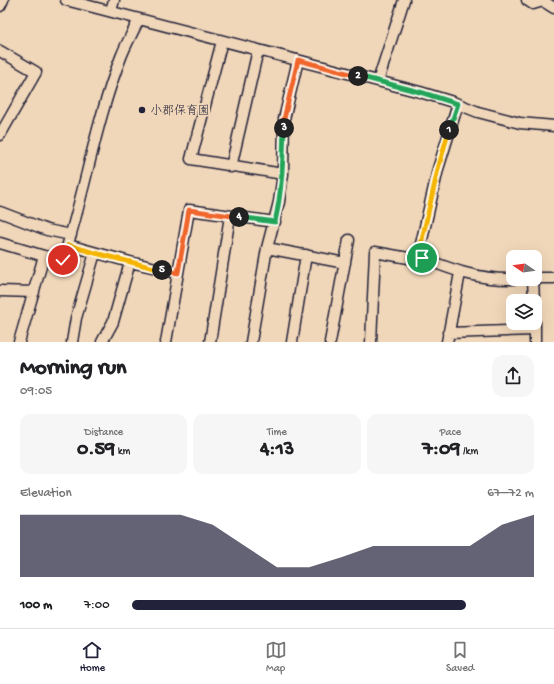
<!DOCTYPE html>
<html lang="en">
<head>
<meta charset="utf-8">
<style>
	:root { --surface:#fff; --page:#f6f6f6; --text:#202124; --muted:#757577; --line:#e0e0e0; --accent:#22223b }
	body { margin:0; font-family:"Gochi Hand","Klee One",sans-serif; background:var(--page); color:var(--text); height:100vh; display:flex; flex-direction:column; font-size:15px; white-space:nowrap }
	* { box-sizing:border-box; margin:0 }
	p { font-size:13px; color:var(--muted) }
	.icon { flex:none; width:22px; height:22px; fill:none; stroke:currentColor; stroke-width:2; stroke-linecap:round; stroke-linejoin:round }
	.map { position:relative; height:342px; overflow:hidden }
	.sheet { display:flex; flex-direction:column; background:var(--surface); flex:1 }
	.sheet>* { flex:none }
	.needle { width:26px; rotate:283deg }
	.buttons { position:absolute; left:506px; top:250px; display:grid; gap:8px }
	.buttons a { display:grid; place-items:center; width:36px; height:36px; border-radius:8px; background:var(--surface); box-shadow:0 4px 16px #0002; font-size:20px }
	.pin { position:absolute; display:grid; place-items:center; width:34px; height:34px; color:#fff; margin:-17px; border:2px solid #fff; border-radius:50%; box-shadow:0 1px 4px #0007 }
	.km { position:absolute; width:20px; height:20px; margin:-10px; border-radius:50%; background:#222; color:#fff; font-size:11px; line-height:20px; text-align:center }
	.round { display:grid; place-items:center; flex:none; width:42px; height:42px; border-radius:12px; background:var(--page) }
	.head { display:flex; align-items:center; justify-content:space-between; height:68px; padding:0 20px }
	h1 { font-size:22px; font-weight:700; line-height:30px }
	.metrics { display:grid; grid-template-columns:repeat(3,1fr); gap:6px; height:68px; padding:4px 20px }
	.metrics div { display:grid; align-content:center; border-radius:10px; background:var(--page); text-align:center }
	.metrics b { font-size:20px; font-weight:700 }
	.metrics small { font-size:11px; font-weight:400 }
	.metrics p { font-size:11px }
	.chart { height:112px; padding:8px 20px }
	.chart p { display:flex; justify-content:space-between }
	.chart svg { width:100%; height:72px; margin-top:4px; fill:var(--accent); opacity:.7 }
	ul { padding:0 20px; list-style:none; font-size:13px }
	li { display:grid; grid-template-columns:64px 48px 1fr; align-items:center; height:30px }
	li i { height:10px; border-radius:5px; background:var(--accent) }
	.menu { display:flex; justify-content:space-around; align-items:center; height:56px; border-top:1px solid var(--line); background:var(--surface); font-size:11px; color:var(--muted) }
	.menu a { display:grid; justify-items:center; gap:2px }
	.menu .on { color:var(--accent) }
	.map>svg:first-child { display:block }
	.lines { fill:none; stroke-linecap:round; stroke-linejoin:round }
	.minor-casing { stroke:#22223b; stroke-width:13 }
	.minor { stroke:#f1d7b9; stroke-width:10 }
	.split-1-casing { stroke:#fff; stroke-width:8 }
	.split-2-casing { stroke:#fff; stroke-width:8 }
	.split-3-casing { stroke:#fff; stroke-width:8 }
	.split-4-casing { stroke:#fff; stroke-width:8 }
	.split-5-casing { stroke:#fff; stroke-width:8 }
	.split-6-casing { stroke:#fff; stroke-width:8 }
	.split-1 { stroke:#f5b400; stroke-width:5 }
	.split-2 { stroke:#22a559; stroke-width:5 }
	.split-3 { stroke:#f0652b; stroke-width:5 }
	.split-4 { stroke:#22a559; stroke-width:5 }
	.split-5 { stroke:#f0652b; stroke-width:5 }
	.split-6 { stroke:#f5b400; stroke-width:5 }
	.poi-dot { fill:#22223b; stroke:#f1d7b9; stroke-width:1.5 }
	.labels { text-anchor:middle; stroke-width:4; stroke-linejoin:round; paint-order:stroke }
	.poi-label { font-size:12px; fill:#22223b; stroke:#f1d7b9; text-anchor:start }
</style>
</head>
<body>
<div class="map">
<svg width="554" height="342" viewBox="0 0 554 342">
	<rect width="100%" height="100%" fill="#f1d7b9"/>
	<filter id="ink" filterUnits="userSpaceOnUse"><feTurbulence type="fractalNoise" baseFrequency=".025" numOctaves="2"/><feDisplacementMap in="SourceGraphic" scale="8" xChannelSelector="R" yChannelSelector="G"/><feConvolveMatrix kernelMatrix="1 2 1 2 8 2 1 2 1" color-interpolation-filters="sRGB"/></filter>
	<g filter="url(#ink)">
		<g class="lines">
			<g class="minor-casing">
				<path id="minor" d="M66 0 420 92 453 102 478 112 520 123 554 126
					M527 0 533 4 543 1 554 8
					M0 6 3 0
					M111 11 114 0
					M222 41 191 159 283 174
					M0 51 36 72 0 135
					M378 81 404 0
					M458 104 438 169 421 244 422 258C453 270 479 280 513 279
					M231 167 258 50
					M0 212 47 230 71 235
					M0 243 44 256 63 260C85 193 95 123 121 57 126 44 133 32 139 19
					M68 245 130 262 178 273
					M267 248 345 263
					M535 278H554
					M533 279 534 301
					M0 291 34 292
					M535 323V342
					M448 333 535 330
					M19 342 44 256
					M72 342 76 318 95 253
					M102 342 113 322 130 262
					M166 342 189 210 275 222
					M210 342 230 216
					M251 342 267 248 279 202 283 174 284 119 298 60
					M292 342 306 255
					M330 342 349 240
					M371 342 375 252 414 259 422 258
					M447 342 460 273"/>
			</g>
			<use href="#minor" class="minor"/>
		</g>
	</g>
	<g class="lines" filter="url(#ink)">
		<g class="split-1-casing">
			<path id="split-1" d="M422 258 421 244 438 169 449 130"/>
		</g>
		<g class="split-2-casing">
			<path id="split-2" d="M358 76 420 92 458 104 449 130"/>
		</g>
		<g class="split-3-casing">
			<path id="split-3" d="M284 128V119L298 60 358 76"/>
		</g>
		<g class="split-4-casing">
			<path id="split-4" d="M239 217 275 222C282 191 283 160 284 128"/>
		</g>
		<g class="split-5-casing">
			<path id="split-5" d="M162 270 178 273 189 210 239 217"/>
		</g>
		<g class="split-6-casing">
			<path id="split-6" d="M63 260 68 245 95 253 162 270"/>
		</g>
		<use href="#split-1" class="split-1"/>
		<use href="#split-2" class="split-2"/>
		<use href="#split-3" class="split-3"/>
		<use href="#split-4" class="split-4"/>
		<use href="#split-5" class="split-5"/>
		<use href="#split-6" class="split-6"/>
	</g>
	<circle class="poi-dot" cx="142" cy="110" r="4"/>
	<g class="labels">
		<g class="poi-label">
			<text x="150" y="114">小郡保育園</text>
		</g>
	</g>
</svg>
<div class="buttons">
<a><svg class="needle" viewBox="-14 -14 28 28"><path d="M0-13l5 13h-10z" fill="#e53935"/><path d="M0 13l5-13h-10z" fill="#757577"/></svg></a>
<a><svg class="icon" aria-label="layers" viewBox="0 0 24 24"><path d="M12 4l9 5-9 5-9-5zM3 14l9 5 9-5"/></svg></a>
</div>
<div class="pin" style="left:422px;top:258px;background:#1e9e55"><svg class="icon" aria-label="arrive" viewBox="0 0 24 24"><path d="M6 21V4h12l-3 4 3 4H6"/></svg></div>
<div class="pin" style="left:63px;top:260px;background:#d93025"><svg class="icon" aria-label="check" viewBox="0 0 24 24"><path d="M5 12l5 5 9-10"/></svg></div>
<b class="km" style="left:449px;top:130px">1</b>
<b class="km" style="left:358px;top:76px">2</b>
<b class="km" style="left:284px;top:128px">3</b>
<b class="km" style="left:239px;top:217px">4</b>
<b class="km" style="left:162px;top:270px">5</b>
</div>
<section class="sheet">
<div class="head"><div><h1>Morning run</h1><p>09:05</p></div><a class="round"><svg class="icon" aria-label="share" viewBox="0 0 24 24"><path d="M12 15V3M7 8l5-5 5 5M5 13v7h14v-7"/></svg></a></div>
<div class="metrics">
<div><p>Distance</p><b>0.59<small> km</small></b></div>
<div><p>Time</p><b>4:13</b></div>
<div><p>Pace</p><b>7:09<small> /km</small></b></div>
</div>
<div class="chart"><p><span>Elevation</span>67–72 m</p>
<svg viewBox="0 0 160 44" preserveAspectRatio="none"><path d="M0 44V6L10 6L20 6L30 6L40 6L50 6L60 12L70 25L80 38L90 38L100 32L110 25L120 25L130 25L140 25L150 12L160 6V44z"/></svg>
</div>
<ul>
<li><b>100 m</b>7:00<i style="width:83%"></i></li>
</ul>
</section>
<nav class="menu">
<a class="on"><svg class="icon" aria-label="home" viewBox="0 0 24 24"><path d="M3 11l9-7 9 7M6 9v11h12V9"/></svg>Home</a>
<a><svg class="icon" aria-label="map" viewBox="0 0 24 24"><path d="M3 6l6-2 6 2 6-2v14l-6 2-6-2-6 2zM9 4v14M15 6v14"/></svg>Map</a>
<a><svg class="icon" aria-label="saved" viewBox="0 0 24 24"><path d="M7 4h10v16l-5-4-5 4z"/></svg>Saved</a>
</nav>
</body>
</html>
